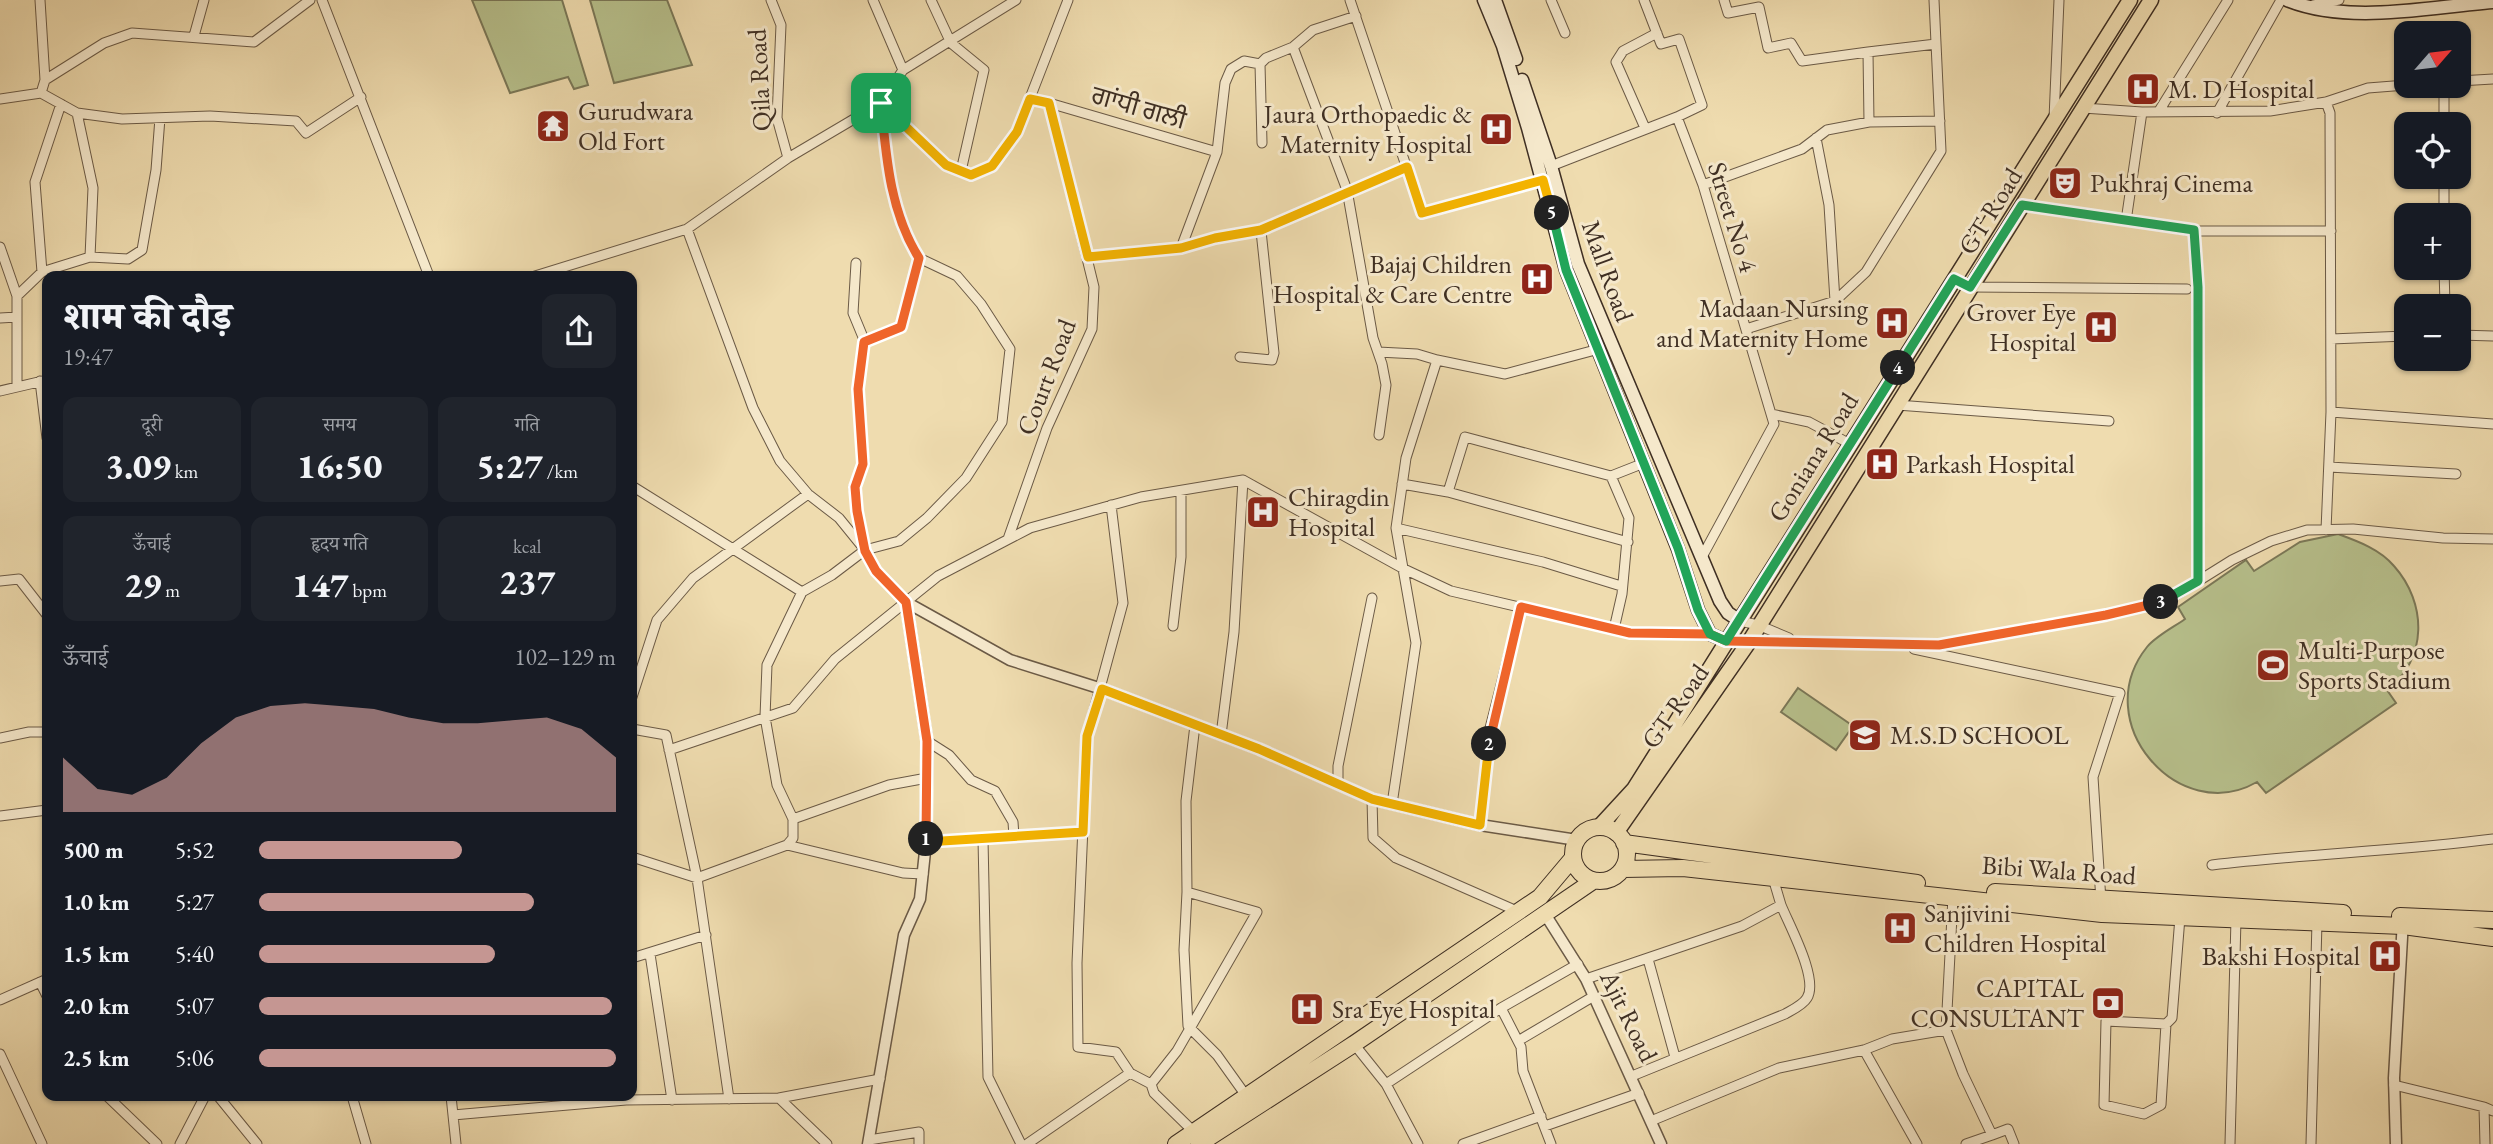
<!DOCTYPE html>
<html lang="hi">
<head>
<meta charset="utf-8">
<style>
	:root { --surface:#171b24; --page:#20242c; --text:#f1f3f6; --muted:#9ea1a6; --accent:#c59692 }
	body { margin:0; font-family:"EB Garamond","Noto Serif Devanagari","Noto Sans Gurmukhi",serif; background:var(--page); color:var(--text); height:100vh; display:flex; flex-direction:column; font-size:26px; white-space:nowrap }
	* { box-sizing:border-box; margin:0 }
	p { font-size:23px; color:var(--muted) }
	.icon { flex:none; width:38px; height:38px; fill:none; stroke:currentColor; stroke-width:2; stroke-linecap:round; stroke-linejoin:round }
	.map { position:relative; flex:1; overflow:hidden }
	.panel { position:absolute; left:42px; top:271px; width:595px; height:830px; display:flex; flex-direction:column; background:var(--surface); border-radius:14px; box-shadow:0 2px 5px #0004 }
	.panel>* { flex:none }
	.needle { width:46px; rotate:62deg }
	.controls { position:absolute; left:2394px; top:21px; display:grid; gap:14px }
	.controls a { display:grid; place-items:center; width:77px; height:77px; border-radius:14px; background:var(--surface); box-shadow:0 2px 5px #0004; font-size:35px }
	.pin { position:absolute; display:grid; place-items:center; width:60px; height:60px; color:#fff; margin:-30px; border-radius:14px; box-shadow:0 4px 10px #0006 }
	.km { position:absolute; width:35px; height:35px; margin:-18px; border-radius:50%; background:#222; color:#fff; font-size:19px; line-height:35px; text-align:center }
	.round { display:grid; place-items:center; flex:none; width:74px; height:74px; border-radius:14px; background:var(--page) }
	.summary { display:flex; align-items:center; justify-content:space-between; height:119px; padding:0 21px }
	h1 { font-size:38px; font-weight:800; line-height:52px }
	.figures { display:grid; grid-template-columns:repeat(3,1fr); gap:10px; height:119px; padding:7px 21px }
	.figures div { display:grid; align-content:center; border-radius:14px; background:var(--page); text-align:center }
	.figures b { font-size:35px; font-weight:800 }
	.figures small { font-size:19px; font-weight:400 }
	.figures p { font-size:19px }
	.chart { height:196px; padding:14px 21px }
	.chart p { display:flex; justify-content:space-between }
	.chart svg { width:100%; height:126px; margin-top:7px; fill:var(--accent); opacity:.7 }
	ul { padding:0 21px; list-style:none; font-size:23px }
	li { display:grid; grid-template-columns:112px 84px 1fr; align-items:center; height:52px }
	li i { height:18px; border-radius:9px; background:var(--accent) }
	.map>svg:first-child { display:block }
	.green { fill:#b7c08c; stroke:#7b7858; stroke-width:2 }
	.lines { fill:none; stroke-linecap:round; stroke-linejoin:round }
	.minor-casing { stroke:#6b5a46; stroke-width:11 }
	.tertiary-casing { stroke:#6b5a46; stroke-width:13 }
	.secondary-casing { stroke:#3f2f23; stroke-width:15 }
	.primary-casing { stroke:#3f2f23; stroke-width:17 }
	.trunk-casing { stroke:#3f2f23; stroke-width:18 }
	.minor { stroke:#f5e8cb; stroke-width:9 }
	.tertiary { stroke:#f5e8cb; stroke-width:10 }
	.secondary { stroke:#f5e8cb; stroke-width:12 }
	.primary { stroke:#efdcaf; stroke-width:14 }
	.trunk { stroke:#efdcaf; stroke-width:16 }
	.split-1-casing { stroke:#fff; stroke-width:14 }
	.split-2-casing { stroke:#fff; stroke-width:14 }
	.split-3-casing { stroke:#fff; stroke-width:14 }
	.split-4-casing { stroke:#fff; stroke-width:14 }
	.split-5-casing { stroke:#fff; stroke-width:14 }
	.split-6-casing { stroke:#fff; stroke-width:14 }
	.split-1 { stroke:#f0652b; stroke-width:9 }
	.split-2 { stroke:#f5b400; stroke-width:9 }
	.split-3 { stroke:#f0652b; stroke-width:9 }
	.split-4 { stroke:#22a559; stroke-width:9 }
	.split-5 { stroke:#22a559; stroke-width:9 }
	.split-6 { stroke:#f5b400; stroke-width:9 }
	.labels { text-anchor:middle; stroke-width:6; stroke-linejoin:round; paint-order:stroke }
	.street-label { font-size:26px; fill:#3f2f23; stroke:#f5e8cb }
	.poi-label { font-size:26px; fill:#3f2f23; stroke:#f5e8cb; text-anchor:start }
</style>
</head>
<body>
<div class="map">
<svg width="2493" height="1144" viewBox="0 0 2493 1144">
	<rect width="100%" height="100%" fill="#efdcaf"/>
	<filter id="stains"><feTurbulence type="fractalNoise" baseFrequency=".00286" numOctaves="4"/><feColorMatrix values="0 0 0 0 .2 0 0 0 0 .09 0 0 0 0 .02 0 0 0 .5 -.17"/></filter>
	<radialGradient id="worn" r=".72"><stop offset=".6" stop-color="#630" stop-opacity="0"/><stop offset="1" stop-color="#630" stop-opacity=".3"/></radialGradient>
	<path class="green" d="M472 0H562L588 85 574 89 568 77 510 93Z
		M590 0H667L692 65 614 83Z
		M2338 534C2357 541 2380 549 2394 566 2427 603 2428 659 2387 690L2396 703 2266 793 2257 782C2179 827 2087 722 2147 647 2156 636 2174 627 2185 619L2178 607 2246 560 2254 571 2300 542Z
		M1798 688 1853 726 1836 750 1781 712Z"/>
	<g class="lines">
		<g class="minor-casing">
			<path id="minor" d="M322 0 429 276
				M771 0 781 25 777 118 788 158
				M873 0 903 70
				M931 0 951 43 984 70 961 171
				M1350 0 1422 213 1543 180
				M1551 0 1565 33
				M1644 0 1661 44 1679 39 1702 105 1677 117 1703 185 1774 424 1702 557
				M1724 0 1728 13 1759 7 1768 48 1791 43 1802 61 1868 52
				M2313 5 2339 0
				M194 36 204 0
				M1293 47 1347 190 1373 338 1382 364 1386 385 1379 435
				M45 80 104 43 132 33 254 42 310 0
				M2459 81 2493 79
				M2444 86V124
				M41 93 77 113 122 119 210 116 296 121 306 133 361 97
				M0 99 41 93 45 80 40 0
				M881 103 946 165 971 175 992 166 1017 132 1030 98
				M1049 103 1217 152
				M2083 108 2142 112 2270 111 2326 102 2368 88 2406 85
				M2159 111 2228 0
				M77 113 93 188 90 257
				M2217 113 2281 0
				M2054 119 2059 0
				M1869 122 1868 52 1936 44
				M1645 128 1616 62 1623 51 1657 33
				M1816 138 1829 205 1835 301
				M1262 143 1260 64 1266 58 1293 47 1313 30 1356 16
				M1551 166 1677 117
				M2444 177V215
				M1703 185 1802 149 1827 130 1869 122 1940 121
				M2023 205 2194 231H2331
				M2126 221 2142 112
				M687 229 753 408 780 461 808 494 839 518 865 550
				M2194 231 2198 287V581
				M0 247 17 296V385
				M1181 248 1217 152 1225 83 1231 69 1244 61 1260 64
				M1088 257 1181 248 1215 238 1261 231 1407 167
				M856 263 853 313 865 342 858 389 864 464 854 487 857 511 865 550 876 571 906 602
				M2444 268 2445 306
				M42 272 35 182 61 104
				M535 276 687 229 788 158 881 103 903 70 1016 0
				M1954 279 1970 287 2187 289
				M17 296 42 272 90 257 128 259 142 250 156 170 160 118
				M0 318 17 317
				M1746 329 1835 301 1866 272 1941 151 1934 0
				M2459 335 2493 336
				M2331 339 2406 336
				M865 342 901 327 919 258C890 213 886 156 881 103
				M1378 352 1417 354 1437 360
				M1240 357 1272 360 1274 353 1261 231
				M40 381 47 438
				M0 391 47 380
				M1897 405 2109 421
				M2331 412 2493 424
				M1771 414 1809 422 1850 444
				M2329 467 2456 474
				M1611 476 1629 518 1622 594 1614 629
				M1402 484 1448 492 1628 542
				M632 486 802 592 832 575 865 550 899 541 927 518 966 478 1002 422 1010 349 981 304 957 276 919 258
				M1448 492 1465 437 1611 476 1644 463
				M1111 505 1123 603 1087 736 1077 963 1078 1047 1116 1052 1130 1073 1151 1084 1154 1093 1194 1132
				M1396 528 1543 562 1621 586
				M2326 530 2331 412 2330 113 2326 102
				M1008 539 1047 428 1092 329 1094 287 1049 103 1030 98 1068 0
				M0 581 19 579 47 615
				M1740 621 1758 625 1789 638
				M1173 626 1181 557V491
				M1726 641 1939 645 2106 615 2168 600 2232 560 2271 541 2307 530 2353 529 2443 538 2493 539
				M1914 649 2120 693 2093 777 2101 901
				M632 697 657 620 693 578 808 494
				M1195 725 1186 801 1187 892 1184 950 1188 1026 1217 1055 1247 1097
				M632 729 666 735 697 878 729 1099
				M1221 735 1234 632 1243 480
				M0 738 29 732H47
				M927 741 949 755 971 780 995 791 1013 822 1014 836 983 839 988 1077 1021 1144
				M669 750 793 708 835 659 938 576 1030 528 1141 497 1243 480 1404 569 1451 591 1630 633 1710 634
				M1338 784V766L1372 598
				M1372 799 1373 838 1396 858 1517 911
				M1392 804 1416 643 1396 528 1406 458 1437 360 1505 374 1599 349
				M0 816 47 810
				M793 819 889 785 927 778
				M1480 825 1490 728 1521 607
				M1014 836 1083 833
				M926 842 983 839
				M787 845 903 873 923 874
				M632 857 697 878 787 845 793 838V819L777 785 765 717 767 665 802 592
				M2212 865C2306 854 2399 851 2493 839
				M1773 878 1781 905
				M1953 897 1946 1030 1963 1074 1992 1135 1966 1144
				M650 954 672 1100
				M632 958 706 935
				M1648 959 1675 1057
				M1586 979 1742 926 1781 905C1789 925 1819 979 1807 998 1803 1005 1792 1010 1785 1014L1632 1076
				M40 982 47 996
				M0 1000 47 979
				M1501 1008 1521 1047 1523 1071 1551 1144
				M2166 1024 2161 1105 2144 1114 2104 1105 2106 1021 2166 1024 2172 1018 2180 917
				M1518 1041 1594 996
				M1354 1044 1386 1084 1418 1144
				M1864 1050 1917 1144
				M0 1054 42 1144
				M1151 1084 1177 1051 1257 912 1187 892
				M1386 1084 1501 1008 1578 964
				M2394 1085 2484 1107
				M107 1096 157 1144
				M218 1096 257 1144
				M352 1096 366 1144
				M451 1096 456 1144
				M779 1098 880 1079
				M453 1115 626 1100 779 1098 827 1144
				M1651 1121 1779 1068 1864 1050 1892 1039 1946 1030
				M1545 1126 1639 1093
				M1992 1135 2008 1129 2014 1144
				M869 1140 919 1132V1144
				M180 1144 205 1096
				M1027 1144 1130 1073
				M1463 1144 1541 1116
				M2230 1144 2236 919
				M2311 1144 2317 922
				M2485 1144 2484 1107 2493 1111"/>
		</g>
		<g class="tertiary-casing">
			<path id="tertiary" d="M906 602 1010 660 1102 689 1259 749 1372 799 1480 825 1577 840
				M1545 914 1586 979 1661 1144
				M868 1144 904 935 920 899 926 842 927 741 906 602
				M2396 1144 2394 1078 2403 920"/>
		</g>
		<g class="secondary-casing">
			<path id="secondary" d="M1484 0 1503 46 1528 128 1566 270 1678 549 1698 610 1710 634 1726 641
				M1495 0 1516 59
				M2287 0C2349 25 2428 7 2493 2
				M1522 80 1551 166 1578 264 1720 601 1728 613 1740 621"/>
		</g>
		<g class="primary-casing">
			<path id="primary" d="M1599 827 1634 789 2130 0
				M1616 833 1749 642 2151 0"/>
		</g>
		<g class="trunk-casing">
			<path id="trunk" d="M1573 854a27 27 0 1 1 54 0a27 27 0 1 1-54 0Z
				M1624 843 1917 883
				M1623 869 1683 868 2102 914 2403 926 2493 938
				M1995 892 2343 913
				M2400 916 2493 920
				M1176 1144 1540 897 1572 859
				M1199 1144 1354 1044 1593 881"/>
		</g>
		<use href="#minor" class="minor"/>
		<use href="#tertiary" class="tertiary"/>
		<use href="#secondary" class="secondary"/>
		<use href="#primary" class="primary"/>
		<use href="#trunk" class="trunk"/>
	</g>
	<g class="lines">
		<g class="split-1-casing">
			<path id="split-1" d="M881 103C886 156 890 212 919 258L901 327 864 342 858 389 863 464 855 487 857 511 865 551 876 571 906 602 927 741 926 839"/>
		</g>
		<g class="split-2-casing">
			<path id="split-2" d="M926 839V842L1083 832 1087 736 1102 689 1259 749 1372 799 1480 825 1489 744"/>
		</g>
		<g class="split-3-casing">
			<path id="split-3" d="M1489 744 1521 607 1630 633 1710 634 1726 641 1939 645 2106 615 2161 602"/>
		</g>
		<g class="split-4-casing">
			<path id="split-4" d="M1898 368 1954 279 1970 287 2022 205 2194 230 2198 287V581L2161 602"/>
		</g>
		<g class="split-5-casing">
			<path id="split-5" d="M1552 213 1566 270 1678 548 1698 610 1710 634 1726 641 1898 368"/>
		</g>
		<g class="split-6-casing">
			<path id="split-6" d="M881 103 946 165 971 175 992 166 1017 132 1030 99 1049 103 1088 257 1181 248 1215 238 1261 230 1407 167 1422 213 1543 180 1552 213"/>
		</g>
		<use href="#split-1" class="split-1"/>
		<use href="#split-2" class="split-2"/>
		<use href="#split-3" class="split-3"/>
		<use href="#split-4" class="split-4"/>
		<use href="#split-5" class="split-5"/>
		<use href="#split-6" class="split-6"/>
	</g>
	<defs>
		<g id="hospital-square" transform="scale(1.75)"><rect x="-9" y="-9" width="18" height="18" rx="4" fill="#8f2418" stroke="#f5e8cb"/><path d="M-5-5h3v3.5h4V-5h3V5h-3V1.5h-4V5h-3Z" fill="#fff"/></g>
		<g id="temple-square" transform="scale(1.75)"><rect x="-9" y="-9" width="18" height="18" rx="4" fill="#8f2418" stroke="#f5e8cb"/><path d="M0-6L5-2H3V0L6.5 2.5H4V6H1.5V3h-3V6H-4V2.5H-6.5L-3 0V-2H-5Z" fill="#fff"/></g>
		<g id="theatre-square" transform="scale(1.75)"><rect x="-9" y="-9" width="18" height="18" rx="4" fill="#8f2418" stroke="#f5e8cb"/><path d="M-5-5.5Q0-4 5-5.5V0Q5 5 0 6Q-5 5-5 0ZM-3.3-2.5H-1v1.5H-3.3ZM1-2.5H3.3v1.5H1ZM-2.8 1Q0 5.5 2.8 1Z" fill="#fff"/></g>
		<g id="stadium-square" transform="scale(1.75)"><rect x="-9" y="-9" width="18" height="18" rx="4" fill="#8f2418" stroke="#f5e8cb"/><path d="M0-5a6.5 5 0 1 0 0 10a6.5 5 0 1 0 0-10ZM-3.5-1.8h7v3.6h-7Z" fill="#fff"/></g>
		<g id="school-square" transform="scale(1.75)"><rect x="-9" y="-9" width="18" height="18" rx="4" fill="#8f2418" stroke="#f5e8cb"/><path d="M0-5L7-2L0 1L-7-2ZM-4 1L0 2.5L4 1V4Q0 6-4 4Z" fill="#fff"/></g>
		<g id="bank-square" transform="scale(1.75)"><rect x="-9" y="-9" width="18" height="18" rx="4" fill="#8f2418" stroke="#f5e8cb"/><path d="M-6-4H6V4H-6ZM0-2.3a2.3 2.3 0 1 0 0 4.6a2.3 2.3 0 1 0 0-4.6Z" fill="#fff"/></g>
	</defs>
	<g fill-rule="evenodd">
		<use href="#hospital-square" x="2143" y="89"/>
		<use href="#temple-square" x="553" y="126"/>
		<use href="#hospital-square" x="1496" y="129"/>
		<use href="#theatre-square" x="2065" y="183"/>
		<use href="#hospital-square" x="1537" y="279"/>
		<use href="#hospital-square" x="1892" y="323"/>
		<use href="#hospital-square" x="2101" y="327"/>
		<use href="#hospital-square" x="1882" y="464"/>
		<use href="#hospital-square" x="1263" y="512"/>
		<use href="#stadium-square" x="2273" y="665"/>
		<use href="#school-square" x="1865" y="735"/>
		<use href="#hospital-square" x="1900" y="928"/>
		<use href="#hospital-square" x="2385" y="956"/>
		<use href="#bank-square" x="2108" y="1003"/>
		<use href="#hospital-square" x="1307" y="1009"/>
	</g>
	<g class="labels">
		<g class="street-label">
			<text transform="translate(759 80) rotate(-93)" y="9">Qila Road</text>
			<text transform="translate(1139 107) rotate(16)" y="9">ਗਾਂਧੀ ਗਲੀ</text>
			<text transform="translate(1990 211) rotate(-58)" y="9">GT Road</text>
			<text transform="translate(1733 217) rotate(73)" y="9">Street No 4</text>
			<text transform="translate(1608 271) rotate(70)" y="9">Mall Road</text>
			<text transform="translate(1046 377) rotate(-69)" y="9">Court Road</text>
			<text transform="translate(1813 457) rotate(-58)" y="9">Goniana Road</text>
			<text transform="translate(1675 706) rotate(-55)" y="9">GT Road</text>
			<text transform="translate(2059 870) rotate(4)" y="9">Bibi Wala Road</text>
			<text transform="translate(1629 1016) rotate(64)" y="9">Ajit Road</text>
		</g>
		<g class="poi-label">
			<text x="2168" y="98">M. D Hospital</text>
			<text x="578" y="120">Gurudwara<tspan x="578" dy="30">Old Fort</tspan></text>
			<text x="1472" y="123" text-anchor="end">Jaura Orthopaedic &amp;<tspan x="1472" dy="30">Maternity Hospital</tspan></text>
			<text x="2090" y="192">Pukhraj Cinema</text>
			<text x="1512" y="273" text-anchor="end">Bajaj Children<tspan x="1512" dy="30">Hospital &amp; Care Centre</tspan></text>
			<text x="1868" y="317" text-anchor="end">Madaan Nursing<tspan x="1868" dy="30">and Maternity Home</tspan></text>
			<text x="2076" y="321" text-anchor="end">Grover Eye<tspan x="2076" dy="30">Hospital</tspan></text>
			<text x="1906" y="473">Parkash Hospital</text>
			<text x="1288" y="506">Chiragdin<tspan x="1288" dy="30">Hospital</tspan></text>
			<text x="2298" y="659">Multi-Purpose<tspan x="2298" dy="30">Sports Stadium</tspan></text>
			<text x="1890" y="744">M.S.D SCHOOL</text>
			<text x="1924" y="922">Sanjivini<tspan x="1924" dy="30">Children Hospital</tspan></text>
			<text x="2360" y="965" text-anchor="end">Bakshi Hospital</text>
			<text x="2084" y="997" text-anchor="end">CAPITAL<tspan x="2084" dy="30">CONSULTANT</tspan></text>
			<text x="1332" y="1018">Sra Eye Hospital</text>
		</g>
	</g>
	<rect width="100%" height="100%" filter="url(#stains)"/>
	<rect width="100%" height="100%" fill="url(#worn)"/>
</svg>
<div class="controls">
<a><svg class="needle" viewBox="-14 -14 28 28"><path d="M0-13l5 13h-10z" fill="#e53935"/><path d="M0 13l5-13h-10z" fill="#9ea1a6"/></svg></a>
<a><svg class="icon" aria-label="locate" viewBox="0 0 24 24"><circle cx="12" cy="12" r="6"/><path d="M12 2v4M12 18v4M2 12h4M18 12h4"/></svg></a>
<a>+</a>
<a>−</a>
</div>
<div class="pin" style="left:881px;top:103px;background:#1e9e55"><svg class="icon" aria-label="arrive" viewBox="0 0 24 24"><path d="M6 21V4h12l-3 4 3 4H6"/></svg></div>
<b class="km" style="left:926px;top:839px">1</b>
<b class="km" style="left:1489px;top:744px">2</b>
<b class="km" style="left:2161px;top:602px">3</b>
<b class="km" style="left:1898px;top:368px">4</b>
<b class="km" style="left:1552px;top:213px">5</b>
<section class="panel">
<div class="summary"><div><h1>शाम की दौड़</h1><p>19:47</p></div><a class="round"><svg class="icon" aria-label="share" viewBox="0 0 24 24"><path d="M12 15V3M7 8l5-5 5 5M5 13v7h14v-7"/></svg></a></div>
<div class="figures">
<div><p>दूरी</p><b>3.09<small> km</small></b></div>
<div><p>समय</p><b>16:50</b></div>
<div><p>गति</p><b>5:27<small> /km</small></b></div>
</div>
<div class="figures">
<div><p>ऊँचाई</p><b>29<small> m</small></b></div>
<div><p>हृदय गति</p><b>147<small> bpm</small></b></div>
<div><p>kcal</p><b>237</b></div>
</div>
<div class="chart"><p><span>ऊँचाई</span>102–129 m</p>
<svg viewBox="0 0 160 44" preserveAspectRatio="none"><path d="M0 44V25L10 36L20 38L30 32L40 20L50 11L60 7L70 6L80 7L90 8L100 11L110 13L120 13L130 12L140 11L150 15L160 25V44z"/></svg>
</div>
<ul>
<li><b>500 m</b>5:52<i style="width:57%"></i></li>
<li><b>1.0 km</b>5:27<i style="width:77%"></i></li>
<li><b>1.5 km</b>5:40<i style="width:66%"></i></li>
<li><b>2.0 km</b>5:07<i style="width:99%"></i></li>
<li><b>2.5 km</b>5:06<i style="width:100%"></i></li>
</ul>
</section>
</div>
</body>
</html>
